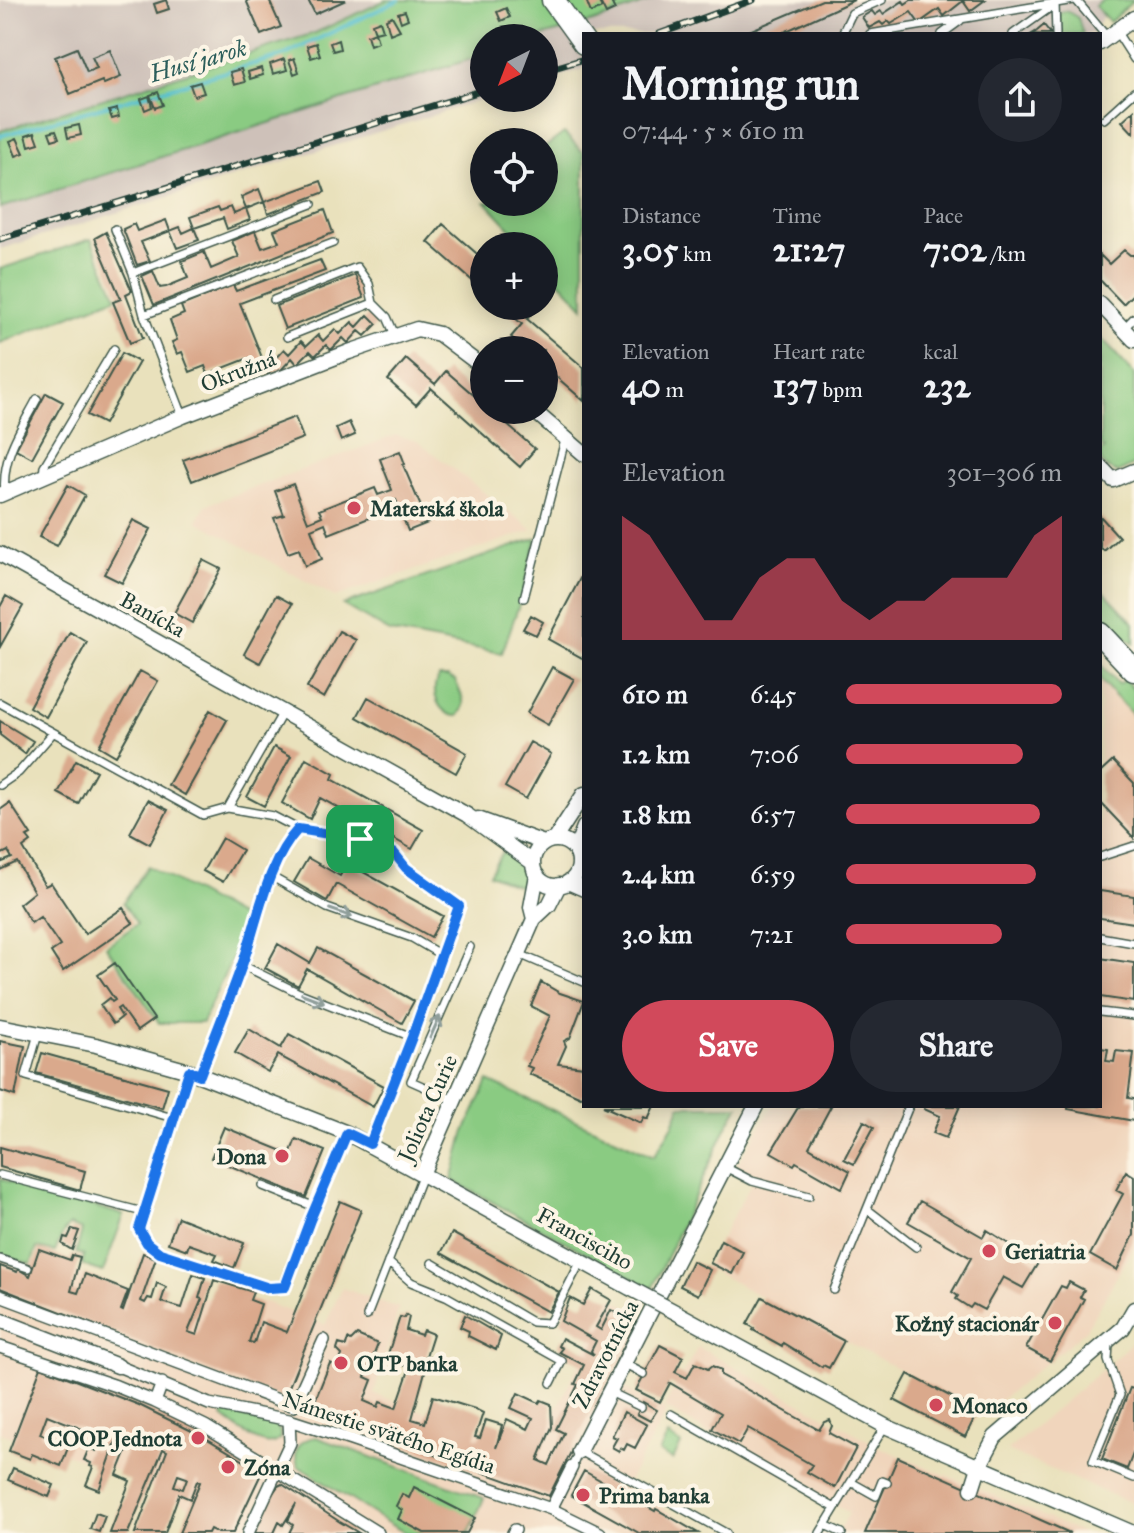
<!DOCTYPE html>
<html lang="en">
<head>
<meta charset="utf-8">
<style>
	:root { --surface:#171b24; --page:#242831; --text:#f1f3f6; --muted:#9ea1a6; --accent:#d1495b }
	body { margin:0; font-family:"IM FELL Great Primer",serif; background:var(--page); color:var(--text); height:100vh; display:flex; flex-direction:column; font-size:30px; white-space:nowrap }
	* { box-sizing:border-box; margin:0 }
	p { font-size:26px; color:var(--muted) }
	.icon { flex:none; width:44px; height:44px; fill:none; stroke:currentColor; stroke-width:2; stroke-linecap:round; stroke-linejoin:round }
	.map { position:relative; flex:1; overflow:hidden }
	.sheet { position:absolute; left:582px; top:32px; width:520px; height:1076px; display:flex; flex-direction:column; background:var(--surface); border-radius:0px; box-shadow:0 4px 20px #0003 }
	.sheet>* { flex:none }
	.needle { width:52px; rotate:222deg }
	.controls { position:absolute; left:470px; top:24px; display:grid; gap:16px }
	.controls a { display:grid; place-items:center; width:88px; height:88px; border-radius:50%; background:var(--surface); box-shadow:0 4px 20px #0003; font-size:40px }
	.pin { position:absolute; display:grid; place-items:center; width:68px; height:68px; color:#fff; margin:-34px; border-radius:16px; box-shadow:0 4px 12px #0006 }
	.round { display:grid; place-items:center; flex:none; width:84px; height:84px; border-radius:42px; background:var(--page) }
	.headline { display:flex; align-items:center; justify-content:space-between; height:136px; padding:0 40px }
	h1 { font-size:44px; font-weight:700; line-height:60px }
	.metrics { display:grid; grid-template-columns:repeat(3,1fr); gap:12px; height:136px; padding:8px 40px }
	.metrics div { display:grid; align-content:center }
	.metrics b { font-size:34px; font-weight:700 }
	.metrics small { font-size:22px; font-weight:400 }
	.metrics p { font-size:22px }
	.chart { height:224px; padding:16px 40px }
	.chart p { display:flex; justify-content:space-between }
	.chart svg { width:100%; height:144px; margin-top:8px; fill:var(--accent); opacity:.7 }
	.cta { display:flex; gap:16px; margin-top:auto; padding:16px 40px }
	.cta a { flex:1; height:92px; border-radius:48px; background:var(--accent); color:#fff; font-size:32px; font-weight:700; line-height:92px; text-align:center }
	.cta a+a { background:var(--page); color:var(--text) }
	ul { padding:0 40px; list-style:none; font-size:26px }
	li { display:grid; grid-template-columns:128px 96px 1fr; align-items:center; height:60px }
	li i { height:20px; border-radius:10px; background:var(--accent) }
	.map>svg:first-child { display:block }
	.built { fill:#f0d5bc }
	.industrial { fill:#cec1b9 }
	.green { fill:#8acb82; stroke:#54845b; stroke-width:2 }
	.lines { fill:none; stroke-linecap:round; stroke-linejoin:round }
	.stream { stroke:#54bfcf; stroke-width:4 }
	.building { fill:#daa98c; fill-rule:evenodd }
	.service-casing { stroke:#3d5648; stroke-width:10 }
	.pedestrian-casing { stroke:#3d5648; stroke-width:14 }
	.minor-casing { stroke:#3d5648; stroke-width:17 }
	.primary-casing { stroke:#3d5648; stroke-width:25 }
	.service { stroke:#fff; stroke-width:7 }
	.pedestrian { stroke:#fff; stroke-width:11 }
	.minor { stroke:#fff; stroke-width:14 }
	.primary { stroke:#fff; stroke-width:22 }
	.rail-casing { stroke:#1f3d34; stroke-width:7 }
	.rail { stroke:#fcf5e5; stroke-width:4; stroke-dasharray:12; stroke-linecap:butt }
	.minor-bridge-casing { stroke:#3d5648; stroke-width:17; stroke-linecap:butt }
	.minor-bridge { stroke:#fff; stroke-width:14 }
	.oneway { stroke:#8f9e9a }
	.route-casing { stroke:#fff; stroke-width:16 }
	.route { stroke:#1a73e8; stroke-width:10 }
	.poi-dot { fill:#d1495b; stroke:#fcf5e5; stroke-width:3 }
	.labels { text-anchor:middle; stroke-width:8; stroke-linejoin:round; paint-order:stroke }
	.street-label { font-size:22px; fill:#1f3d34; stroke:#fcf5e5 }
	.poi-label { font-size:22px; font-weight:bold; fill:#1f3d34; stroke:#fcf5e5; text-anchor:start }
	.water-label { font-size:24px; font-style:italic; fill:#2c5e5b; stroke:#fcf5e5 }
</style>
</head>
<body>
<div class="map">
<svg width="1134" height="1533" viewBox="0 0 1134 1533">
	<rect width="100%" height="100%" fill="#fcf5e5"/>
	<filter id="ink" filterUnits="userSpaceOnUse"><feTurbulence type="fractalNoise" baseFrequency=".0125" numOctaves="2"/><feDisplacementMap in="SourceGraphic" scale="16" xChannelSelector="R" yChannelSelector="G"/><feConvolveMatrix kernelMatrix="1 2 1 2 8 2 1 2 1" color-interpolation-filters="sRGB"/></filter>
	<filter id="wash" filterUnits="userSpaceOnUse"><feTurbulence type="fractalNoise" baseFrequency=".006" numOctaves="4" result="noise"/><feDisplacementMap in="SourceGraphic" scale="32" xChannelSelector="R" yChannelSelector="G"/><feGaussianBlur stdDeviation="1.8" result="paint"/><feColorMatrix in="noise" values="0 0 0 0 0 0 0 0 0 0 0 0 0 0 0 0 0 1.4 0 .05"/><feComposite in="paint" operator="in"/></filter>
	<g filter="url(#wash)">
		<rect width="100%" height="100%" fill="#e9e1bc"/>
		<path class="built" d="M396 435 417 441 533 530 335 597 197 521 206 505Z
			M1100 680 1134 716V1247L1085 1331 991 1408 978 1411 705 1267 755 1176 736 1166 773 1106H1100Z
			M0 1249 146 1294 265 1302 325 1325 342 1288 399 1308 374 1394 536 1450 612 1298 655 1322 621 1386 667 1411 625 1487 707 1533H209L205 1531 210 1517 114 1470 0 1433Z
			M1134 1340V1504L1007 1451 1111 1362Z
			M698 1347 884 1449 1083 1533H838L849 1513 664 1407Z"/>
		<path class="industrial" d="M0 0H386L315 33 0 131Z
			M654 0H1113L1092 34H584V69L544 81V38H536L593 22Z
			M484 55V98H488L0 249V208Z"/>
		<path class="green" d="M386 0H654L593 22 536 38H484V55L0 208V131L315 33Z
			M1103 0H1132L1133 1 1110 22 1095 6Z
			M1067 11 1078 18 1083 34H1061L1058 15 1061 12Z
			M564 133 584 153V307L544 264V246H527L486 202H544V148Z
			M91 239 117 297 0 343V269Z
			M1100 337 1134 374V465L1118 473C1107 469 1100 466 1100 453L1104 449 1100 444Z
			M537 538 521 599 502 653 390 632 343 605Z
			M1100 587 1134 623V643L1113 629 1100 615Z
			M1100 664 1118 684 1125 680 1134 690V716L1100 680Z
			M439 677H448L455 680C460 693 469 704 458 716 440 717 428 691 439 677Z
			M502 852 531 869 535 878 530 891 489 874Z
			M148 866 249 922 202 1023H159L106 946 137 924 123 903Z
			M488 1081 654 1156 673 1125 680 1106H739L727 1126 652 1289 452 1180 464 1134Z
			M0 1179 124 1215 103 1272 82 1265 84 1255 76 1253 82 1230 70 1225 63 1233 55 1252 37 1248 31 1264 0 1255Z
			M224 1412 276 1425 280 1432V1439C265 1454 237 1427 222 1417Z
			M668 1436 681 1444 673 1460 659 1452Z
			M316 1437 484 1498 469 1533H406L391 1525 298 1466C292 1450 300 1439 316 1437Z"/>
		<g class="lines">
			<path class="stream" d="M0 136 285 55 399 0"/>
		</g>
		<g id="blocks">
			<path class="building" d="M166 0 169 9 157 13 154 4Z
				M246 0H269L281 27 261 35Z
				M308 0H346L315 14Z
				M586 0H598L602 8 591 13Z
				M604 0H620L612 4 615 10 606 14 600 2Z
				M822 0H854L780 34H742Z
				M911 0H985L970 11 963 1 944 16 939 9 919 23 911 12 891 24 888 21 883 25 880 22 869 28 862 17 872 11 875 15 881 11 883 14 903 1 905 4Z
				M506 8 510 17 501 21 497 12Z
				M405 11 408 19 401 22 398 13Z
				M392 16 400 30 390 34 386 19Z
				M380 21 383 30 375 32 372 24Z
				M1044 25 1051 34H1032L1037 31Z
				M375 32 378 42 370 45 367 35Z
				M338 40 340 49 333 51 330 43Z
				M316 43 320 55 311 58 307 46Z
				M77 48 87 72 97 68 92 57 110 50 121 77 104 84 102 81 70 94 55 57Z
				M294 58 299 72 294 74 289 60Z
				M284 59 287 70 273 74 270 64Z
				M261 68 263 75 250 79 248 72Z
				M241 69 245 82 234 85 230 72Z
				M200 82 204 93 194 96 190 85Z
				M158 92 163 105 155 108 150 95Z
				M149 96 152 107 145 110 141 99Z
				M117 109 119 117 112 119 109 111Z
				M1134 110V134L1122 121Z
				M79 125 81 135 68 138 66 128Z
				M56 130 59 138 52 140 49 132Z
				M35 132 39 143 29 146 26 135Z
				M17 138 24 153 16 156 10 141Z
				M321 181 325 192 268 214 264 202Z
				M259 189 264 202 246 209 241 197Z
				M218 207 220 211 231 207 234 214 246 209 250 220 227 229 223 218 200 226 194 228 199 240 177 248 170 231 141 242 150 261 137 265 123 229 134 224 137 231 166 220 170 231 180 227 183 233 194 228 190 217Z
				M325 210 333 233 154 305 142 276 153 271 160 288 166 287 188 278 182 261 204 252 211 269 239 257 232 241 255 231 262 248 279 242 274 230Z
				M443 224 484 260V291L428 242Z
				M106 232 132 291 126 294 143 338 130 343 113 302 121 299 95 238Z
				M1124 250 1130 255H1134V293L1123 304 1100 280V255L1109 264Z
				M320 260 325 271 240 303 265 365 272 362 284 349 289 354 301 341 306 346 318 335 323 341 335 329 340 334 352 322 357 327 368 315 377 324 365 336 359 331 348 343 343 338 331 350 326 345 315 356 310 351 297 364 292 358 281 370 268 375 265 365 254 369 249 358 208 374 205 366 190 372 182 352 177 354 172 342 177 340 170 320 184 314 181 306 233 285 236 291Z
				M355 275 364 298 285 329 276 306Z
				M501 306H538L527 319 584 368V401L544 366V350H525L511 337 522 324Z
				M122 353 139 362 104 424 87 415Z
				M406 359 435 384 446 371 484 404V410H490L535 449 520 467 431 388 416 405 388 380Z
				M46 393 63 402 32 458 16 449Z
				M295 417 303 438 192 481 183 460Z
				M349 422 355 435 341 441 336 428Z
				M400 451 405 464 403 465 428 523 408 531 396 500 381 505 384 512 329 534 325 523 311 529 322 559 305 566 299 549 288 553 274 518 284 515 275 491 293 484 308 522 322 516 319 510 375 488 378 495 392 490 380 459Z
				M68 485 85 495 57 546 39 537Z
				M1100 516 1119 537 1104 551 1100 547Z
				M133 520 151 529 122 583 104 574Z
				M203 560 221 569 192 623 174 613Z
				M584 571V659L548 639Z
				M276 595 292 604 260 663 244 654Z
				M6 596 23 606 0 647V607Z
				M531 615 543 622 536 635 523 629Z
				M339 631 356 640 324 698 307 688Z
				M70 632 87 642 46 717 29 707Z
				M552 667 574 679 548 725 527 713Z
				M140 671 158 681 116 756 99 746Z
				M368 697 467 753 456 773 357 717Z
				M210 710 227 720 185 795 168 785Z
				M0 721 33 741 25 754 0 735Z
				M530 742 551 754 526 799 505 787Z
				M274 747 291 756 264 806 247 797Z
				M306 758 334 774 332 779 423 830 412 849 320 798 310 819 282 803Z
				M76 760 96 771 78 804 58 793Z
				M1113 761 1134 783V838L1100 802V773Z
				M148 800 168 810 150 844 130 833Z
				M10 803 31 835 27 837 31 842 23 848 45 886 51 883 85 934 123 908 133 923 63 971 51 952 60 946 40 917 31 923 19 904 34 892 17 862 0 870V863L12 858 8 851 2 854 0 851V810Z
				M222 838 242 850 223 882 203 871Z
				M308 858 340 876 347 863 443 916 431 937 336 884 327 901 294 882Z
				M1100 891 1134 896V923L1100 918Z
				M278 944 310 963 318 948 414 1001 402 1023 307 969 298 986 265 968Z
				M1100 958 1134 963V1002L1100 997Z
				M115 963 154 1019 137 1031 120 1007 117 1009 122 1017 113 1024 100 1005 109 998 112 1002 115 1000 98 975Z
				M541 982 560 993 584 1001 570 1038 564 1041 566 1046 558 1064 584 1067V1095L581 1097 529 1074 532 1068 527 1066 550 1016 531 1006Z
				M249 1029 281 1048 289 1034 384 1086 373 1107 278 1055 268 1072 235 1053Z
				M0 1041 25 1046 15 1096 0 1091Z
				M1100 1048 1108 1049 1106 1061 1114 1062 1116 1051 1134 1053 1128 1098 1134 1099V1121L1068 1109V1106H1100Z
				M42 1053 168 1088 162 1108 36 1073Z
				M603 1106H654L648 1119 644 1117 641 1123Z
				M799 1106H831L809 1147 850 1171 842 1188 796 1162 794 1165 771 1152Z
				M925 1106H960L946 1138 933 1133 940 1116 924 1109Z
				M864 1121 874 1127 854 1164 844 1159Z
				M224 1127 290 1154 296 1139 325 1151 306 1197 211 1158Z
				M0 1147 85 1171 80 1190 0 1167Z
				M1126 1171 1134 1176V1235L1117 1270 1090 1255 1123 1194 1116 1190Z
				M340 1201 361 1210 284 1399 0 1288V1266L17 1272 18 1269 30 1276 39 1249 70 1260 72 1255 80 1257 71 1291 78 1293 85 1274 128 1291 121 1310 123 1311 143 1253 156 1258 141 1301 145 1303 148 1298 152 1299 157 1283 166 1287 161 1302 182 1308 193 1274 205 1278 199 1298 202 1299 188 1332 197 1335 214 1280 253 1292 250 1300 261 1304 249 1342 254 1343 261 1322 287 1332Z
				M920 1201 983 1237 987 1230 1038 1263 1023 1288 1003 1277 984 1310 973 1304 970 1308 956 1299 958 1296 952 1292 971 1258 908 1222Z
				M178 1217 244 1243 234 1268 214 1260 217 1254 189 1244 187 1250 168 1243Z
				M72 1229 79 1231 72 1250 62 1244 64 1237 68 1238Z
				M452 1233 559 1292 548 1312 441 1253Z
				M721 1240 743 1252 732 1274 710 1263Z
				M692 1261 710 1270 698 1295 680 1286Z
				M1069 1282 1084 1290 1080 1297 1084 1299 1050 1361 1026 1348 1061 1286 1066 1288Z
				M592 1289 611 1300 596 1327 601 1330 611 1310 636 1322 549 1496 385 1437 386 1434 353 1421 312 1408 330 1363 338 1367 342 1355 337 1350 339 1344 346 1346 348 1339 351 1341 357 1335 378 1344 365 1377 372 1380 364 1401 378 1407 380 1402 396 1408 410 1367 386 1360 400 1317 404 1318 406 1315 409 1317 406 1330 421 1335 423 1330 433 1334 426 1356 429 1357 412 1419 425 1423 433 1396 475 1409 483 1413 475 1437 480 1438 486 1420 502 1425 496 1448 507 1419 528 1429 533 1418 511 1408 518 1393 539 1403 541 1400 551 1404 552 1427 538 1460 549 1465 564 1433 556 1429 578 1385 575 1384 584 1365 559 1352 562 1348 558 1346 562 1338 594 1355 591 1351 596 1341 561 1321 570 1298 583 1305Z
				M762 1297 844 1341 829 1368 823 1365 822 1367 783 1343 782 1346 753 1330 754 1328 747 1324Z
				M465 1315 501 1336 496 1350 468 1336 469 1331 460 1327Z
				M660 1345 683 1357 675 1372 687 1378 695 1363 708 1369 712 1366 721 1370V1375L819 1430 824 1422 830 1420 832 1426 829 1433 856 1448 835 1488 807 1472 812 1465 748 1428 739 1444 712 1429 721 1413 670 1383 660 1402 636 1390Z
				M41 1367 139 1405 204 1437 259 1470 261 1474 233 1533H218L210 1529 208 1533H179L200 1482 197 1481 190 1499 179 1494 165 1533H135L167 1451 163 1449 128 1533H110L130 1481 117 1475 127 1450 121 1446 124 1438 118 1436 99 1490 86 1485 93 1467 90 1466 91 1463 84 1460 89 1448 96 1451 100 1436 47 1415 40 1434 69 1445 61 1466 32 1454 30 1459 9 1451ZM178 1475 187 1478 183 1489 174 1486Z
				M908 1374 978 1411 965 1437 894 1400Z
				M1130 1388 1134 1389V1451L1127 1469 1102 1459Z
				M643 1402 657 1410 650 1421 637 1414Z
				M624 1412 647 1425 635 1448 627 1444 624 1450 620 1448 619 1451 612 1447 617 1438 612 1436Z
				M898 1457 1070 1533H865Z
				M13 1468 54 1485 49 1497 8 1480Z
				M584 1471 655 1511 656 1509 698 1533H639L571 1495Z
				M282 1484 340 1522 359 1533H289L293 1525 288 1521 296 1504 283 1525 279 1522 274 1533H254L271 1496 278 1486Z
				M414 1487 475 1518 467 1533H424L398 1519 402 1510 396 1506 402 1494 409 1498Z
				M96 1513 105 1516 99 1532 90 1529Z"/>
		</g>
	</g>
	<g filter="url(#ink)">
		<use href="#blocks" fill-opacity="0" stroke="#3d5648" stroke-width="2"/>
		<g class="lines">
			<g class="service-casing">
				<path id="service" d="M1076 0 1107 37
					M1055 3 1056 34
					M1116 31 1134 59
					M842 34 852 13 882 0
					M870 34 1074 0
					M942 34 960 21
					M1013 34 1054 5
					M1104 119 1134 92
					M115 229 133 273 144 315 183 416
					M133 273 312 204
					M274 300 357 267 369 284 373 303
					M144 315 333 243
					M1123 329 1134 318
					M287 337 373 303 387 317 395 335
					M43 476 44 466 114 349
					M5 493C1 457 21 429 37 399
					M524 598 565 440
					M0 703 203 815 228 808 283 712
					M0 785 19 772 52 734
					M228 808 273 816 298 829
					M1100 857 1134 846
					M272 877 327 908 412 938 441 955
					M1100 937 1134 943
					M519 954 584 982
					M242 965 297 992 412 1037
					M1100 1012 1134 1016
					M38 1034 26 1076 173 1118 189 1071
					M200 1075C214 1038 229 1002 242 965 258 921 266 864 298 829L360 839 394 853 406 868 459 906 370 1144
					M454 1100 411 1081 470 947
					M909 1106 867 1209 916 1247
					M173 1118 139 1229 147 1243 160 1253 269 1288 285 1287 310 1220 347 1133
					M725 1167 752 1181 809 1196
					M0 1175 143 1212
					M263 1186 315 1207
					M0 1259 28 1268
					M388 1262 411 1282 446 1296 562 1361 551 1383
					M432 1263 532 1322 549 1323 581 1261
					M834 1290 867 1209
					M367 1316 423 1173
					M1109 1344 1108 1360 1120 1395 1093 1461 1134 1478
					M625 1364 644 1374
					M610 1392 641 1407
					M671 1414 835 1508
					M572 1467 579 1451 726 1533
					M851 1482 876 1496 882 1481 887 1483
					M825 1525 842 1533
					M820 1533 885 1426"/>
			</g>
			<g class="pedestrian-casing">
				<path id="pedestrian" d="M0 1296 294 1406 324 1340
					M0 1347 116 1386 155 1402
					M118 1366 209 1404 289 1420 351 1440 551 1509 600 1533
					M162 1383 155 1402 205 1426 378 1533
					M551 1509 572 1467
					M248 1533 290 1443 289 1420
					M513 1533 515 1530"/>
			</g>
			<g class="minor-casing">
				<path id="minor" d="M1100 43 1134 18
					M1100 304 1134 340
					M533 410 584 454
					M1100 466 1113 480 1134 471
					M0 495 183 416 349 352 417 329 439 334 484 368
					M0 554 467 815 533 863
					M478 819 544 843
					M554 840 584 794
					M533 863a23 23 0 1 1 46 0a23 23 0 1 1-46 0Z
					M575 850 584 827
					M568 882 584 889
					M534 919 531 907 537 875
					M0 1026 96 1045 189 1071 347 1133 630 1288
					M423 1172 534 919 549 905 559 885
					M679 1314 885 1426 1133 1533
					M0 1320 118 1366
					M579 1451 756 1106
					M972 1489 979 1467 995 1437 1123 1328 1134 1309"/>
			</g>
			<g class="primary-casing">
				<path id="primary" d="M553 0 584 43
					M1100 634 1134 670"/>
			</g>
			<use href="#service" class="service"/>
			<use href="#pedestrian" class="pedestrian"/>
			<use href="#minor" class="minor"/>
			<use href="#primary" class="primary"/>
			<g class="rail-casing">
				<path id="rail" d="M659 34 753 0
					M544 71 584 59
					M0 239 484 90"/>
			</g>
			<use href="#rail" class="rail"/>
			<g class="minor-bridge-casing">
				<path id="minor-bridge" d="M630 1288 679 1314"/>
			</g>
			<use href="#minor-bridge" class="minor-bridge"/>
		</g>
		<defs><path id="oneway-shaft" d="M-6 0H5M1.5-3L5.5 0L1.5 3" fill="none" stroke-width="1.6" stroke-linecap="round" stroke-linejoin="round" transform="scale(2)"/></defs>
		<g class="oneway">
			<use href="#oneway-shaft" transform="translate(341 913) rotate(19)"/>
			<use href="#oneway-shaft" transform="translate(313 998) rotate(21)"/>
			<use href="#oneway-shaft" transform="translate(435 1027) rotate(-66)"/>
		</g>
	</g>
	<g class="lines" filter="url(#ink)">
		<g class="route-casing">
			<path id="route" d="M298 829 360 839 394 853 406 868 459 906 412 1037 370 1144 347 1133 310 1220 285 1287 269 1288 160 1253 147 1243 139 1229 189 1071 200 1075C214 1038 229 1002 242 965 258 921 266 864 298 829Z"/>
		</g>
		<use href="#route" class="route"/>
	</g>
	<g class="poi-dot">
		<circle cx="354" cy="508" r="8"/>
		<circle cx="282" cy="1156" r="8"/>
		<circle cx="989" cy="1251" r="8"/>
		<circle cx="1055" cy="1323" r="8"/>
		<circle cx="341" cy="1363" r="8"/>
		<circle cx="936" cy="1405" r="8"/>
		<circle cx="198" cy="1438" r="8"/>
		<circle cx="228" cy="1467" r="8"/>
		<circle cx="583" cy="1495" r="8"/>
	</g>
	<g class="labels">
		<g class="street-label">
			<text transform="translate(238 371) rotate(-21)" y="8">Okružná</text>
			<text transform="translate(153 614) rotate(29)" y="8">Banícka</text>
			<text transform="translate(427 1108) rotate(-66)" y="8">Joliota Curie</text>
			<text transform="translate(585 1238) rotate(29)" y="8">Francisciho</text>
			<text transform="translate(605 1354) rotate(-63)" y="8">Zdravotnícka</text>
			<text transform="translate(389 1432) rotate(18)" y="8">Námestie svätého Egídia</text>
		</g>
		<g class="poi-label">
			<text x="370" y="516">Materská škola</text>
			<text x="266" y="1164" text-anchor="end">Dona</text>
			<text x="1005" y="1259">Geriatria</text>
			<text x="1039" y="1331" text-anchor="end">Kožný stacionár</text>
			<text x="357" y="1371">OTP banka</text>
			<text x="952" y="1413">Monaco</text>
			<text x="182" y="1446" text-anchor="end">COOP Jednota</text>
			<text x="244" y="1475">Zóna</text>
			<text x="599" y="1503">Prima banka</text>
		</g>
		<g class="water-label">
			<text transform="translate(198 61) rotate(-16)" y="8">Husí jarok</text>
		</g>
	</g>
</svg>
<div class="controls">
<a><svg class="needle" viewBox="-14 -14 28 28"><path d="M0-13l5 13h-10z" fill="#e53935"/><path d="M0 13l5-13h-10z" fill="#9ea1a6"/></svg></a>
<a><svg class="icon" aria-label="locate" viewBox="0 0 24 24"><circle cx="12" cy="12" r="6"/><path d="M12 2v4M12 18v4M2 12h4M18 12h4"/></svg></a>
<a>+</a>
<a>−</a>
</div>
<div class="pin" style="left:360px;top:839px;background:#1e9e55"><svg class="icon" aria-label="arrive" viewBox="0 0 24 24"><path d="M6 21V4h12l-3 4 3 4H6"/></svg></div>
<section class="sheet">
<div class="headline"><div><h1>Morning run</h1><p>07:44 · 5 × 610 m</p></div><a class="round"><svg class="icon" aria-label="share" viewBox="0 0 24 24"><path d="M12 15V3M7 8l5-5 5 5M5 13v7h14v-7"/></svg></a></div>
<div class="metrics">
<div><p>Distance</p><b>3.05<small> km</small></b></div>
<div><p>Time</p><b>21:27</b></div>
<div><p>Pace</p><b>7:02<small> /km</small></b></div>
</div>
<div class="metrics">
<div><p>Elevation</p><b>40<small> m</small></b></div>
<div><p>Heart rate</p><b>137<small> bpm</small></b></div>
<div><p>kcal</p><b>232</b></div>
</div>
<div class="chart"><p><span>Elevation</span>301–306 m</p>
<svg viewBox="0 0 160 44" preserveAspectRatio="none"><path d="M0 44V6L10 12L20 25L30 38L40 38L50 25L60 19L70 19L80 32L90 38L100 32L110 32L120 25L130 25L140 25L150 12L160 6V44z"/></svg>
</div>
<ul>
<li><b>610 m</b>6:45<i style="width:100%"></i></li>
<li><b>1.2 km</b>7:06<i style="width:82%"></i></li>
<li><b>1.8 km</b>6:57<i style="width:90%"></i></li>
<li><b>2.4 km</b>6:59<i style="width:88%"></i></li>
<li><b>3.0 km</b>7:21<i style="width:72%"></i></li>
</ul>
<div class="cta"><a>Save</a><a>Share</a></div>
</section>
</div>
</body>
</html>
